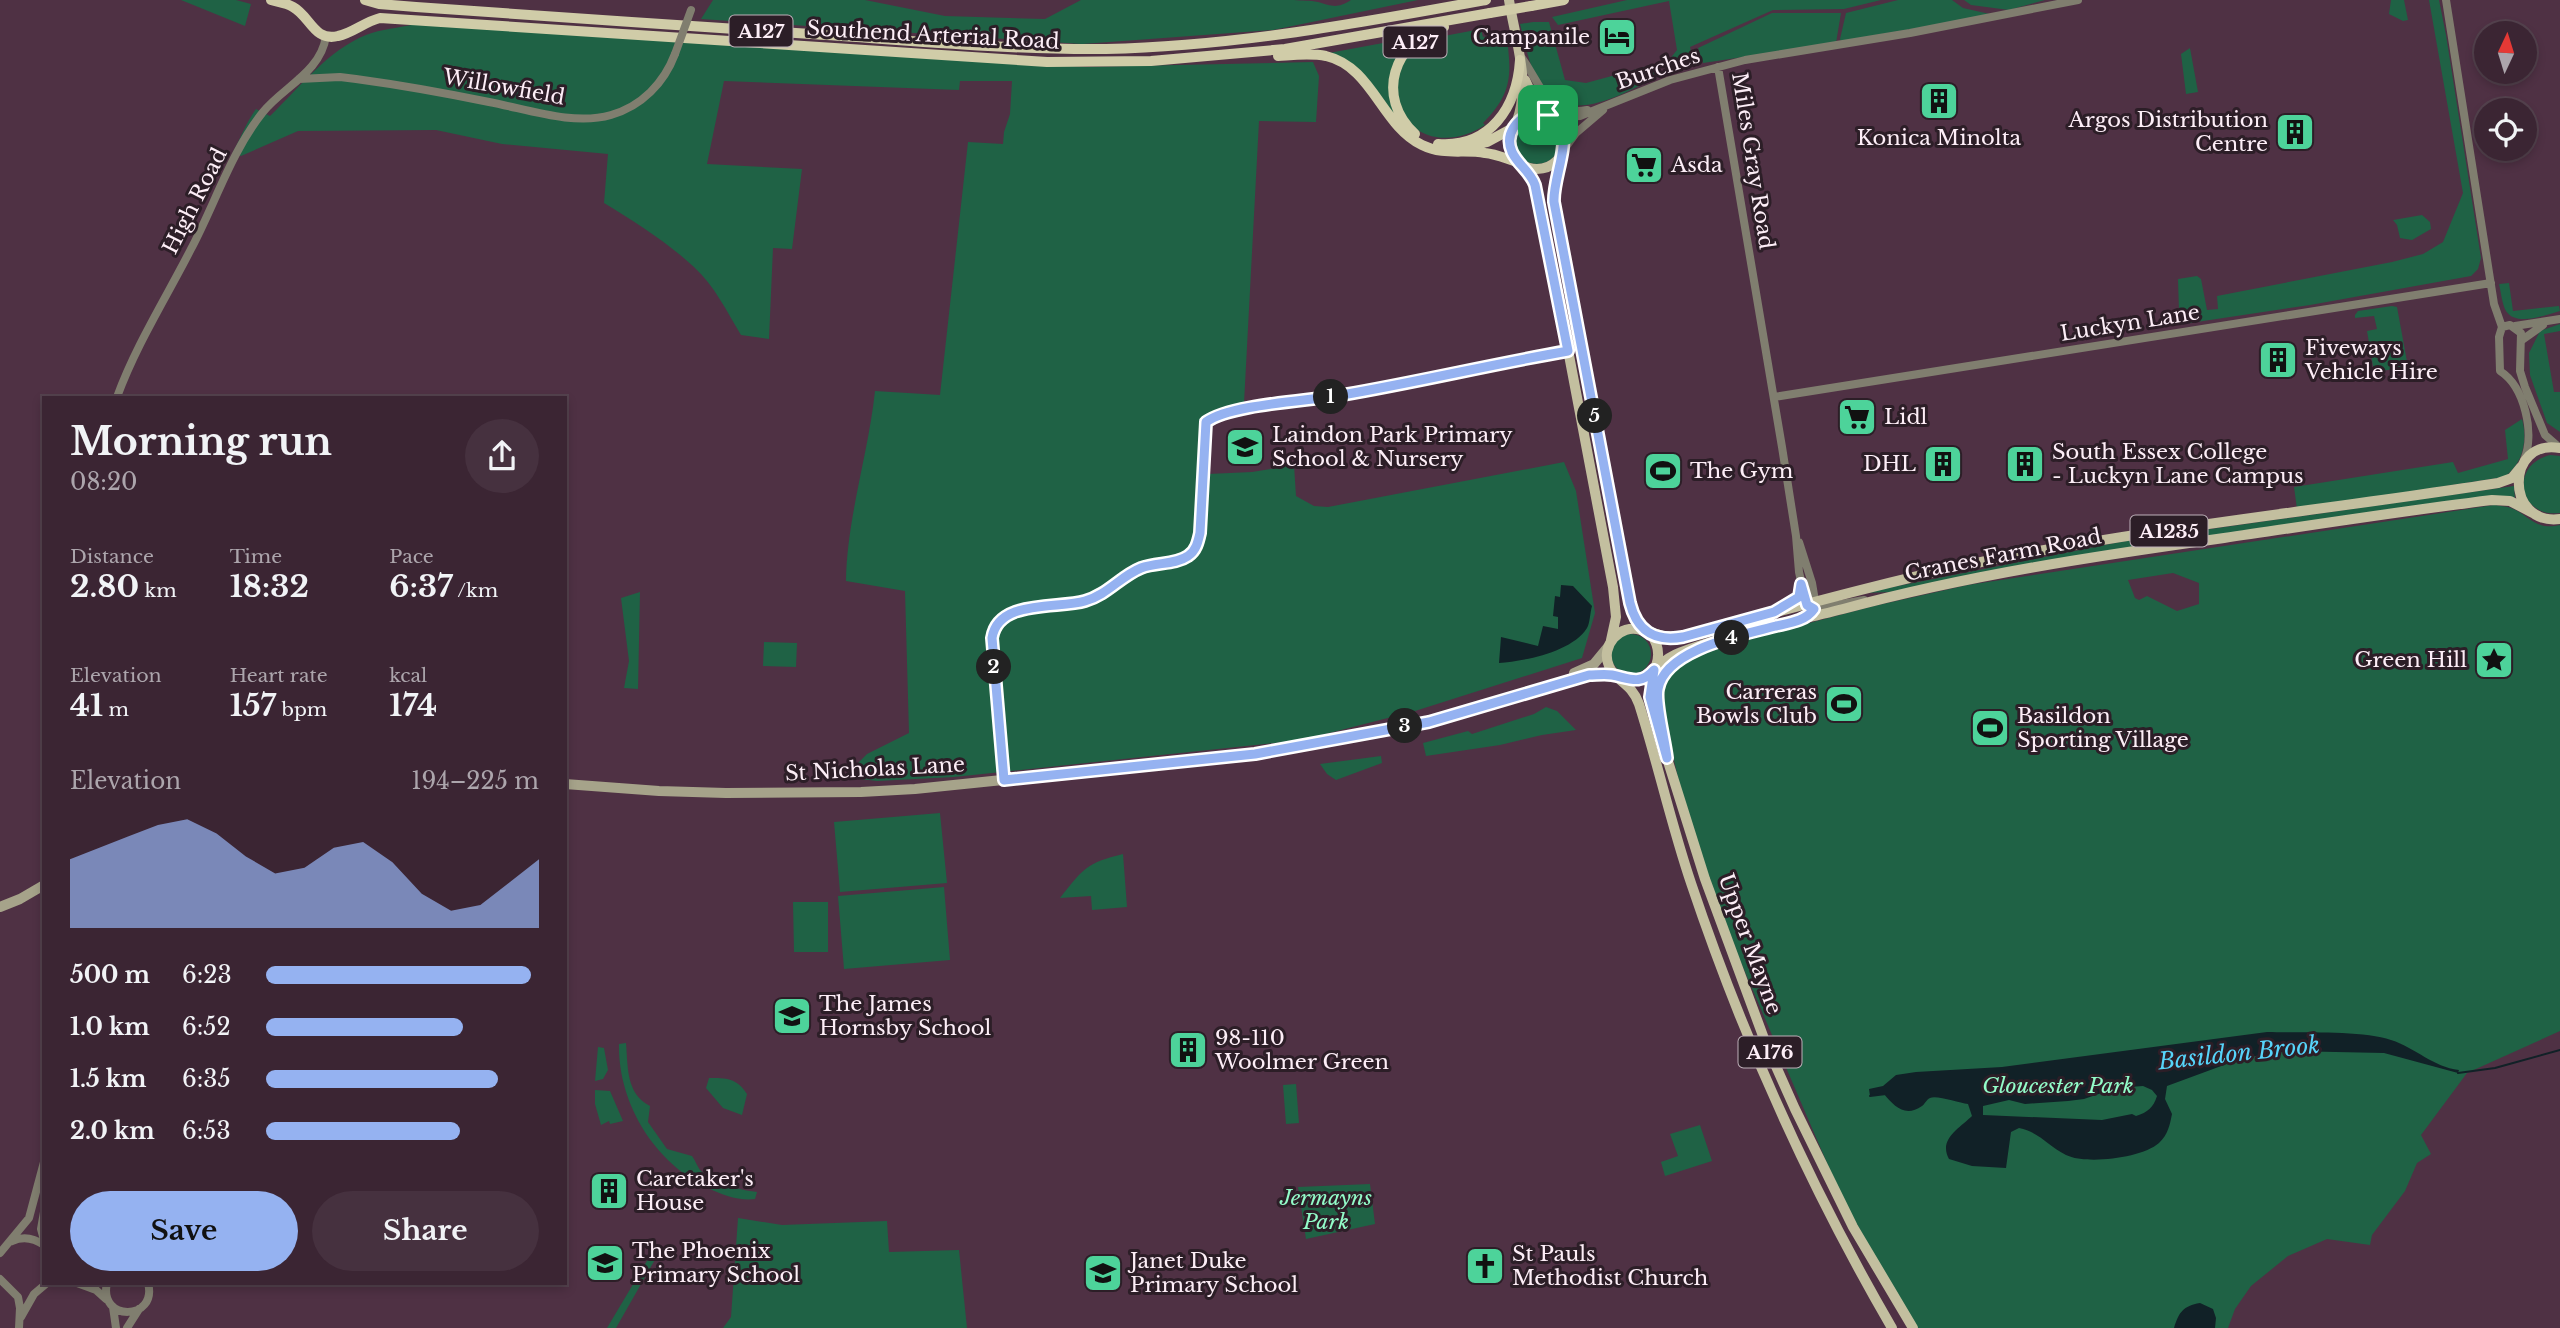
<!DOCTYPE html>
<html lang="en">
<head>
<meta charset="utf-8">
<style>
	:root { --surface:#3b2533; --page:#46313f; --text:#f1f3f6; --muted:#aca5ac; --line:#54424e; --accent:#95b2f1 }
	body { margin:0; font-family:"Libre Baskerville",serif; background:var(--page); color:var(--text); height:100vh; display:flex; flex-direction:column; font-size:26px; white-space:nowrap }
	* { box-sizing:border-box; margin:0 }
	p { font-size:23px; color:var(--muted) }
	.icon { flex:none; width:38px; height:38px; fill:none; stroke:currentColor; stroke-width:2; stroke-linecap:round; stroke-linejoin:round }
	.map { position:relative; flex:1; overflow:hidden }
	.panel { position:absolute; left:42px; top:396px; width:525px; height:889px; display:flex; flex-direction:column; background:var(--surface); border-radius:0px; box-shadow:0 4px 10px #0003,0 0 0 2px var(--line) }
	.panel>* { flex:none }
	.needle { width:46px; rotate:4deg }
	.controls { position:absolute; left:2474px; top:21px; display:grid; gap:14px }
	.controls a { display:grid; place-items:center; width:63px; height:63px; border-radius:50%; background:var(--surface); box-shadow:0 4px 10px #0003,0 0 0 2px var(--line); font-size:35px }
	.pin { position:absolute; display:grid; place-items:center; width:60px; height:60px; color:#fff; margin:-30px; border-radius:14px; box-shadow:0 4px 10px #0006 }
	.km { position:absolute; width:35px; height:35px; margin:-18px; border-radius:50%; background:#222; color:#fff; font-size:19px; line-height:35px; text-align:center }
	.round { display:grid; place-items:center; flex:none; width:74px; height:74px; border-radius:37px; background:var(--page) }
	.head { display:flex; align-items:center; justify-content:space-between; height:119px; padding:0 28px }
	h1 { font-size:38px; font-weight:800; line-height:52px }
	.figures { display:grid; grid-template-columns:repeat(3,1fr); gap:10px; height:119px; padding:7px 28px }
	.figures div { display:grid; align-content:center }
	.figures b { font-size:30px; font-weight:800 }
	.figures small { font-size:19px; font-weight:400 }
	.figures p { font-size:19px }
	.chart { height:196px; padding:14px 28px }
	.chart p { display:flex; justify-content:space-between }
	.chart svg { width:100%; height:126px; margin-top:7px; fill:var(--accent); opacity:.7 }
	.primary-button { display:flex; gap:14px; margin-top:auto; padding:14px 28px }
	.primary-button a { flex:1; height:80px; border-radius:42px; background:var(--accent); color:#111; font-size:28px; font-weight:800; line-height:80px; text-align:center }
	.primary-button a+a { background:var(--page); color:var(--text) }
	ul { padding:0 28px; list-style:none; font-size:23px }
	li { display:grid; grid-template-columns:112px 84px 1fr; align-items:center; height:52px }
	li i { height:18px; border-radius:9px; background:var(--accent) }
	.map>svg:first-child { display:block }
	.green { fill:#1f6245; fill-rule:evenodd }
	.water { fill:#112127; fill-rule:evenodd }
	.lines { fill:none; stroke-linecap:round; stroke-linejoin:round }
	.stream { stroke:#112127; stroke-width:2 }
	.tertiary { stroke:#807e6f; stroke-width:8 }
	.secondary { stroke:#a6a38a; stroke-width:10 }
	.primary { stroke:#c3bf9f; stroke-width:10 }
	.trunk { stroke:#d0cca8; stroke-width:10 }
	.tertiary-bridge { stroke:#807e6f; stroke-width:8 }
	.trunk-bridge { stroke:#d0cca8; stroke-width:10 }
	.route-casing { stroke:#fff; stroke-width:14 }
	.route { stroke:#95b2f1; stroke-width:9 }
	.labels { text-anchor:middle; stroke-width:6; stroke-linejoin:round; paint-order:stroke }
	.shield { fill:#2c1e27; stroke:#beb0b9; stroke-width:2 }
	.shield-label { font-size:19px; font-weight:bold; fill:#fdeef7 }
	.street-label { font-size:21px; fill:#fdeef7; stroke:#2c1e27 }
	.poi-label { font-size:21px; fill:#fdeef7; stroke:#2c1e27; text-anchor:start }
	.park-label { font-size:21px; font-style:italic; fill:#93fcc9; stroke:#2c1e27 }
	.water-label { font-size:23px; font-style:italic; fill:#56d4fa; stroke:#2c1e27 }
</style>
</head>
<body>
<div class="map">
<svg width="2560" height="1328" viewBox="0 0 2560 1328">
	<rect width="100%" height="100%" fill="#4f3144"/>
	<path class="green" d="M181 0H236L251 4 245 26Z
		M713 0H865L945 16 1045 19 1081 0H1294C1301 1 1310 0 1318 2 1332 6 1337 9 1351 0H1418L1273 30 1082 44 701 19Z
		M1627 0H1881L1844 9 1773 10 1690 47 1694 64 1675 68 1669 60 1677 50 1669 1 1558 25 1552 17Z
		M1898 0H1952L1963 8 1994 15 1841 41 1840 39 1846 13Z
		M1964 0H2045L2009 10 1971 5Z
		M2391 0H2404L2408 20 2403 21 2389 14Z
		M2429 0H2439L2446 35 2481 258 2478 269 2471 276 2310 305 2170 326 2179 311 2178 279 2197 276 2201 279 2207 310 2218 309 2217 296 2392 262 2423 254 2443 242 2463 193Z
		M1772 13H1841L1836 43 1703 63 1698 48Z
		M1533 22H1549L1565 80 1586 83 1656 64 1659 75C1630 91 1572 125 1545 91 1530 73 1526 46 1520 24Z
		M415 24 1086 67 1313 62 1319 76 1316 122 1259 121 1244 403 1214 413 1201 421 1208 474 1252 472 1294 465 1296 496 1314 506 1328 507 1564 462 1576 491 1595 613 1582 658 1415 711 1302 740 954 777 877 781 844 777 867 754 909 733 905 591 846 581C847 517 868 456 875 391L940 395 968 142 1003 144 1004 132 1010 114 1012 81H960L959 90 724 81 707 164 802 169 792 249 773 248 769 339 741 335C727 312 714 285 694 267 667 242 635 222 604 203L608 154 502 144 436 130 298 131 241 156 233 152C241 137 246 123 256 109L270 116C299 88 328 50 366 35 381 29 399 28 415 24Z
		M1481 29 1483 37 1506 33C1512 73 1513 93 1483 123L1485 125C1447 151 1396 137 1398 86 1398 82 1397 74 1399 70 1402 61 1413 51 1418 43L1428 45 1444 36Z
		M1410 38 1413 40 1394 68 1398 120 1329 53Z
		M2190 48 2198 92 2186 94 2181 54Z
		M1514 141a23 23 0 1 1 46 0a23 23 0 1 1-46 0Z
		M2422 215 2430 222 2431 229 2412 240 2400 238 2397 225 2393 220Z
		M2509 283 2513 311 2559 306 2560 311C2546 315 2516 327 2506 311 2502 304 2501 292 2499 284Z
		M2392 306 2397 307 2408 367 2374 372 2367 331 2377 329 2374 316 2355 318V315L2358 311Z
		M2560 324V331L2544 334 2554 392H2560V432L2547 423 2530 375 2529 353 2540 331Z
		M2522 419C2528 440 2523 464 2504 477L2297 509 2294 487 2453 462 2458 473 2508 459 2505 430Z
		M2550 455 2560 456V513C2518 518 2509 465 2550 455Z
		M2514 486 2515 499 1890 592 1863 593 2120 542Z
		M2494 505C2499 506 2506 506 2511 508 2529 515 2535 531 2560 525V1031L2467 1073 2421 1135 2431 1154 2417 1163 2405 1191 2372 1235 2370 1245 2327 1239 2288 1256 2251 1286 2235 1309 2228 1328H1916L1842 1198 1739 958 1704 863 1680 786 1660 701 1664 678 1683 661 1741 641 1874 606 1968 585ZM2173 573 2199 583V604L2177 611 2147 596 2139 600 2135 598 2128 580Z
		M640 592 638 689 624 688 629 661 621 598Z
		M1611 654a20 20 0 1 1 40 0a20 20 0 1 1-40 0Z
		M764 642 797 643 796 667 763 666Z
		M1546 707 1557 711 1576 730 1542 735 1500 745 1426 756 1423 743 1468 731 1472 734 1534 714Z
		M1381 756 1382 763 1336 780 1327 774 1320 764Z
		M940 813 947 883 840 892 834 822Z
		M1123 854 1127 907 1092 910 1091 896 1060 898C1083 869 1086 863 1123 854Z
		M944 887 950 960 844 969 838 896Z
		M793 902H828V952H794Z
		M626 1043C628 1067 626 1094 650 1106L648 1122 667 1149 692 1156C695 1160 698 1168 701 1171 715 1184 740 1190 757 1192L755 1199C739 1201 722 1195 708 1188 654 1162 618 1103 619 1044Z
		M598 1047 604 1048 608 1070 603 1079 595 1081Z
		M709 1078C726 1078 737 1078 747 1094L742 1115 723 1108 706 1088Z
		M1296 1084 1299 1123 1286 1124 1283 1085Z
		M595 1090 610 1091 623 1121 610 1124 609 1121 601 1125 595 1104Z
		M1700 1125 1712 1161 1665 1176 1661 1162 1678 1156 1670 1134Z
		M1370 1184 1375 1224 1306 1239 1298 1187Z
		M738 1218 782 1225 887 1221 889 1252 959 1250 967 1328H723L731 1317Z
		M657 1244 661 1249 616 1328H607Z"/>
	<path class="water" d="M1561 585 1573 586 1592 606C1590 613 1590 623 1587 628 1572 652 1525 661 1499 663L1501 637 1538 646 1543 626 1558 629V617L1553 616 1555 596 1560 597Z
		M2267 1032C2300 1033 2362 1030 2391 1040 2416 1048 2433 1067 2459 1070L2458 1073 2384 1053 2288 1051 2243 1058 2167 1086 2165 1099 2172 1114C2170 1124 2168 1135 2159 1143 2142 1158 2086 1165 2066 1155 2048 1146 2039 1132 2019 1128L2011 1132 2006 1168 1972 1166 1949 1159C1938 1139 1960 1128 1972 1116L1968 1104C1959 1103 1937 1095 1930 1098 1926 1100 1925 1104 1922 1106 1905 1118 1894 1106 1884 1094L1870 1096 1869 1089 1883 1086 1896 1075 1916 1072 2002 1067ZM2143 1086 2152 1090 2157 1096C2153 1108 2148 1112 2136 1116L2132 1114 2102 1120 1983 1115V1106L2009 1100 2025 1104 2068 1101 2084 1099 2116 1088Z
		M2200 1303 2213 1309 2216 1318 2215 1328H2174C2179 1312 2183 1306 2200 1303Z"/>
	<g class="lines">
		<path class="stream" d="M2458 1073 2495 1068 2560 1050
			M1870 1096 1886 1094"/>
		<path class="tertiary" d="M2446 0 2494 304 2502 327
			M1522 58C1541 84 1546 117 1587 110
			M1718 67 1782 447 1796 536 1799 572 1806 603 1809 607 1814 609 1864 600
			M299 79 340 77 356 79C400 85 445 93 489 102 527 109 573 126 611 115 642 106 664 83 675 54
			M1553 118 1580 116 1670 80 1745 60 1910 33 2078 0
			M1563 151 1576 133 1603 110
			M2515 326 2560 319
			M2502 327 2510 325 2521 333 2520 371 2525 387 2545 435 2560 448
			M2502 327 2499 337 2500 371C2525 387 2535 434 2524 460
			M2522 340 2543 325
			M117 397C136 345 166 298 191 249 215 204 231 152 263 112 283 87 321 72 326 36
			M1774 397 2491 283
			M1799 542 1812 583 1815 601
			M1783 607 1797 599 1801 587
			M1005 780 992 638C998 599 1058 609 1085 601 1107 595 1121 576 1141 568 1156 562 1174 565 1188 556 1196 551 1198 542 1200 533L1206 423C1231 404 1313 400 1347 394 1421 381 1494 364 1568 351
			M44 1212 41 1229 44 1240
			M12 1241C23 1236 34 1238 44 1245
			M0 1253 29 1218 44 1162
			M0 1279 18 1297 20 1308 19 1328
			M77 1283 96 1290 106 1299
			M107 1283C98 1322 158 1321 148 1283
			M113 1307 116 1328
			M21 1317 34 1294 47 1283
			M127 1328 139 1309"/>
		<path class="secondary" d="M1574 673 1594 664 1608 647
			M565 784 659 791 726 793 861 792 915 789 1255 754 1429 721 1589 675 1616 676
			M0 907 20 899 44 885"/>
		<path class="primary" d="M1509 0C1515 39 1531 82 1517 121
			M1525 80 1534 99 1548 115
			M1509 141a28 28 0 1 1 56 0a28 28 0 1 1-56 0Z
			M1560 156 1554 185V202L1630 603 1634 616 1642 630
			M1522 164 1535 185 1546 234 1613 587 1616 617 1611 640
			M2560 448C2505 438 2505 526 2560 519
			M1644 630 1663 636 1683 637C1789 609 1894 579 2001 558 2166 526 2332 509 2498 483L2512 478 2521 467
			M1656 666C1661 652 1657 634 1641 630 1620 623 1600 646 1609 666 1615 681 1631 682 1639 704 1658 764 1671 824 1691 883 1743 1038 1810 1187 1892 1328
			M1654 670 1650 697 1654 717 1705 879 1766 1044 1795 1109 1853 1227 1913 1328
			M1620 678C1647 687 1656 661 1679 653 1731 633 1789 623 1843 609 1968 575 2096 556 2224 538 2313 525 2402 511 2492 500L2510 501 2533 513
			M1657 700C1657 682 1664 668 1680 658"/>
		<path class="trunk" d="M271 0C278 2 287 3 293 7 310 16 314 42 338 36 353 33 364 22 380 18L1047 62 1151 61 1285 49 1490 13
			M365 0 379 4 416 7C553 17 689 26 826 35 919 41 1013 50 1106 49 1235 46 1360 23 1486 0
			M1531 6 1564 0
			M1278 56C1294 55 1310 53 1326 56 1373 67 1381 125 1422 145 1444 156 1463 149 1485 153 1497 154 1509 160 1521 163
			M1415 134C1375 97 1393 41 1444 27
			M1438 144C1490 148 1517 107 1520 60
			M1460 147 1487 142 1513 128"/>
		<path class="tertiary-bridge" d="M675 54 691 10"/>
		<path class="trunk-bridge" d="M1490 13 1531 6"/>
	</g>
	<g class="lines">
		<g class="route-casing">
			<path id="route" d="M1534 113C1587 113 1552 172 1554 202L1630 603C1637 631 1654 642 1683 637L1774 612 1799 597 1801 584 1807 605 1814 609C1806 621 1789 623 1776 626 1742 635 1665 649 1658 689 1655 703 1665 740 1667 758L1650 697 1654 670C1640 686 1629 678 1612 675 1605 674 1596 675 1589 675L1429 722 1255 754 1004 780 992 638C998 599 1058 609 1085 601 1107 595 1121 576 1141 568 1156 562 1175 565 1188 556 1196 551 1198 542 1200 533L1206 422C1231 404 1309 401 1342 395 1418 382 1493 364 1568 351L1535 185C1530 171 1518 165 1512 152 1504 134 1517 118 1534 113Z"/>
		</g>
		<use href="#route" class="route"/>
	</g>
	<defs>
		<g id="hotel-square" transform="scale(2.0125)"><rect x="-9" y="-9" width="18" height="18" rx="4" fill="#4dd39a" stroke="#2c1e27"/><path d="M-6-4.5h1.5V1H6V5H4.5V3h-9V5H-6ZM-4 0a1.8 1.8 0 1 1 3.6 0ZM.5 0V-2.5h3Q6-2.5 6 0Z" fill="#111"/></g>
		<g id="building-square" transform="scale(2.0125)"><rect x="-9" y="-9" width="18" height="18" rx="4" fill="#4dd39a" stroke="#2c1e27"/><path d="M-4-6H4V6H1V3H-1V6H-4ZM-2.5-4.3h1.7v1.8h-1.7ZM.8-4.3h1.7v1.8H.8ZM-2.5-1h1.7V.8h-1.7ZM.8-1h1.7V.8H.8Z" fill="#111"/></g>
		<g id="supermarket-square" transform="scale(2.0125)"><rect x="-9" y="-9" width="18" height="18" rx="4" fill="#4dd39a" stroke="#2c1e27"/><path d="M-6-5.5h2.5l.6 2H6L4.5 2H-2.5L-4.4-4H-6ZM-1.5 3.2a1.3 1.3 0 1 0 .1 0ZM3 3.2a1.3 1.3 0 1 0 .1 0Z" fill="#111"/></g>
		<g id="school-square" transform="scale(2.0125)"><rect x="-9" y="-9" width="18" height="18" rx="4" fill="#4dd39a" stroke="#2c1e27"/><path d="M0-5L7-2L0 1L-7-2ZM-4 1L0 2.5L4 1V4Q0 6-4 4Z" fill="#111"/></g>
		<g id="stadium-square" transform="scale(2.0125)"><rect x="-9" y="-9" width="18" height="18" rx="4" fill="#4dd39a" stroke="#2c1e27"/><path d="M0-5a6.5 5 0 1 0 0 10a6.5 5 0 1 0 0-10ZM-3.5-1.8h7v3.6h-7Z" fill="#111"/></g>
		<g id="sight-square" transform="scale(2.0125)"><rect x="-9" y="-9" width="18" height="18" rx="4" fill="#4dd39a" stroke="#2c1e27"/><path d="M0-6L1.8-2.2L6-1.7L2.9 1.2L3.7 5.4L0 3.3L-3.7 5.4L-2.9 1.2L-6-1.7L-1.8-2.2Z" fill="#111"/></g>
		<g id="church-square" transform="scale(2.0125)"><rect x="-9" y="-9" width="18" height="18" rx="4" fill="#4dd39a" stroke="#2c1e27"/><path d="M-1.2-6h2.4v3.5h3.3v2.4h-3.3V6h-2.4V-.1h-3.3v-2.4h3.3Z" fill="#111"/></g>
	</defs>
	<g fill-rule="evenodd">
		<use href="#hotel-square" x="1617" y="37"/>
		<use href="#building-square" x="1939" y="101"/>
		<use href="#building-square" x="2295" y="132"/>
		<use href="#supermarket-square" x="1644" y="165"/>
		<use href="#building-square" x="2278" y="360"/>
		<use href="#supermarket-square" x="1857" y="417"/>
		<use href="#school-square" x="1245" y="447"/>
		<use href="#building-square" x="1943" y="464"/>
		<use href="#building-square" x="2025" y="464"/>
		<use href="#stadium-square" x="1663" y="471"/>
		<use href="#sight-square" x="2494" y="660"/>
		<use href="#stadium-square" x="1844" y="704"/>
		<use href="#stadium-square" x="1990" y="728"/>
		<use href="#school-square" x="792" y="1016"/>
		<use href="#building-square" x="1188" y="1050"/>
		<use href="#building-square" x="609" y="1191"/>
		<use href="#school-square" x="605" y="1263"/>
		<use href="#church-square" x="1485" y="1266"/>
		<use href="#school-square" x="1103" y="1273"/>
	</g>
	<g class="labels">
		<g class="shield">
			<rect x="729.5" y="15.5" width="63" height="31" rx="5"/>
			<rect x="1383.5" y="26.5" width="63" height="31" rx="5"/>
			<rect x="2130.5" y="515.5" width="77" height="31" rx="5"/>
			<rect x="1738.5" y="1036.5" width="63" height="31" rx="5"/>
		</g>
		<g class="shield-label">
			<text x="761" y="38">A127</text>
			<text x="1415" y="49">A127</text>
			<text x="2169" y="538">A1235</text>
			<text x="1770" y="1059">A176</text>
		</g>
		<g class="street-label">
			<text transform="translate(933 35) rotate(3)" y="7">Southend Arterial Road</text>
			<text transform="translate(1658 69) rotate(-19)" y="7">Burches</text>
			<text transform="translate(504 87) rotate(10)" y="7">Willowfield</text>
			<text transform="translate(1753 161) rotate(81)" y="7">Miles Gray Road</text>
			<text transform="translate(195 201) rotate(-63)" y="7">High Road</text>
			<text transform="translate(2130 323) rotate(-9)" y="7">Luckyn Lane</text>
			<text transform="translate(2003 555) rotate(-11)" y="7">Cranes Farm Road</text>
			<text transform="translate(875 769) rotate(-3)" y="7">St Nicholas Lane</text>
			<text transform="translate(1750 944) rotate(70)" y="7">Upper Mayne</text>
		</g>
		<g class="poi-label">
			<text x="1590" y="44" text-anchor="end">Campanile</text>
			<text x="2268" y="127" text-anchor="end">Argos Distribution<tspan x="2268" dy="24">Centre</tspan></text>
			<text x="1939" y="145" text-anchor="middle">Konica Minolta</text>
			<text x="1671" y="172">Asda</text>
			<text x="2305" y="355">Fiveways<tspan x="2305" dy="24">Vehicle Hire</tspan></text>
			<text x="1884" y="424">Lidl</text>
			<text x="1272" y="442">Laindon Park Primary<tspan x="1272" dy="24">School &amp; Nursery</tspan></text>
			<text x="2052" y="459">South Essex College<tspan x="2052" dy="24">- Luckyn Lane Campus</tspan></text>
			<text x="1916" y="471" text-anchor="end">DHL</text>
			<text x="1690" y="478">The Gym</text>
			<text x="2467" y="667" text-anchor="end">Green Hill</text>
			<text x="1817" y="699" text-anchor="end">Carreras<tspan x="1817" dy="24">Bowls Club</tspan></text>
			<text x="2017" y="723">Basildon<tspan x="2017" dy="24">Sporting Village</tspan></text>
			<text x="819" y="1011">The James<tspan x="819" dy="24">Hornsby School</tspan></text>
			<text x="1215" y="1045">98-110<tspan x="1215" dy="24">Woolmer Green</tspan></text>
			<text x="636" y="1186">Caretaker's<tspan x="636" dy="24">House</tspan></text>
			<text x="632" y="1258">The Phoenix<tspan x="632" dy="24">Primary School</tspan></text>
			<text x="1512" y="1261">St Pauls<tspan x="1512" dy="24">Methodist Church</tspan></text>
			<text x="1130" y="1268">Janet Duke<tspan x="1130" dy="24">Primary School</tspan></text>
		</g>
		<g class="park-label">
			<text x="2058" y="1093">Gloucester Park</text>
			<text x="1326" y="1205">Jermayns<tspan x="1326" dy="24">Park</tspan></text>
		</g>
		<g class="water-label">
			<text transform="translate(2239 1053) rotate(-6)" y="8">Basildon Brook</text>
		</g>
	</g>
</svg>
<div class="controls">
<a><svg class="needle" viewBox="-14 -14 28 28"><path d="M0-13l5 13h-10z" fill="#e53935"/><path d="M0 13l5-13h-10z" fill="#aca5ac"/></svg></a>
<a><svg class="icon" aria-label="locate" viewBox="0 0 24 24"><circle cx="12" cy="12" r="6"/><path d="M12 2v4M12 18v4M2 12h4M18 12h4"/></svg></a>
</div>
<div class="pin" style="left:1548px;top:115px;background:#1e9e55"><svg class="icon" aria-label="arrive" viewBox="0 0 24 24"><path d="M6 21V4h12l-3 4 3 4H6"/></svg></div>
<b class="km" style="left:1331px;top:397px">1</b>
<b class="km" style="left:994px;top:667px">2</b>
<b class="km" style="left:1405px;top:726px">3</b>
<b class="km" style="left:1732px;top:638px">4</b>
<b class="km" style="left:1595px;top:416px">5</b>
<section class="panel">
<div class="head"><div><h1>Morning run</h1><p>08:20</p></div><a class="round"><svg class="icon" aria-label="share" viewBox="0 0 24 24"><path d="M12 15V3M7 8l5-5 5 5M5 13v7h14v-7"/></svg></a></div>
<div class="figures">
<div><p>Distance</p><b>2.80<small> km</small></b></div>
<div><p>Time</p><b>18:32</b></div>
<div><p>Pace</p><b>6:37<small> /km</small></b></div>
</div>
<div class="figures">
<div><p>Elevation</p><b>41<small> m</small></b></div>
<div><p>Heart rate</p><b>157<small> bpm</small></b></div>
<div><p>kcal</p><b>174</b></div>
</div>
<div class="chart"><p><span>Elevation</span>194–225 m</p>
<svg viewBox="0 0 160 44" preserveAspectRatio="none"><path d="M0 44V20L10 16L20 12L30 8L40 6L50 11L60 19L70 25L80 23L90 16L100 14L110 21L120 32L130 38L140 36L150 28L160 20V44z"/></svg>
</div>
<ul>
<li><b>500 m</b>6:23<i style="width:97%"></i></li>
<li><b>1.0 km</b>6:52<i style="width:72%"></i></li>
<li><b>1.5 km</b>6:35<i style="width:85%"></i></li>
<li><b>2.0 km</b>6:53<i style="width:71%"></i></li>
</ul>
<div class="primary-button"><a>Save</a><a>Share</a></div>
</section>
</div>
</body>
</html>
